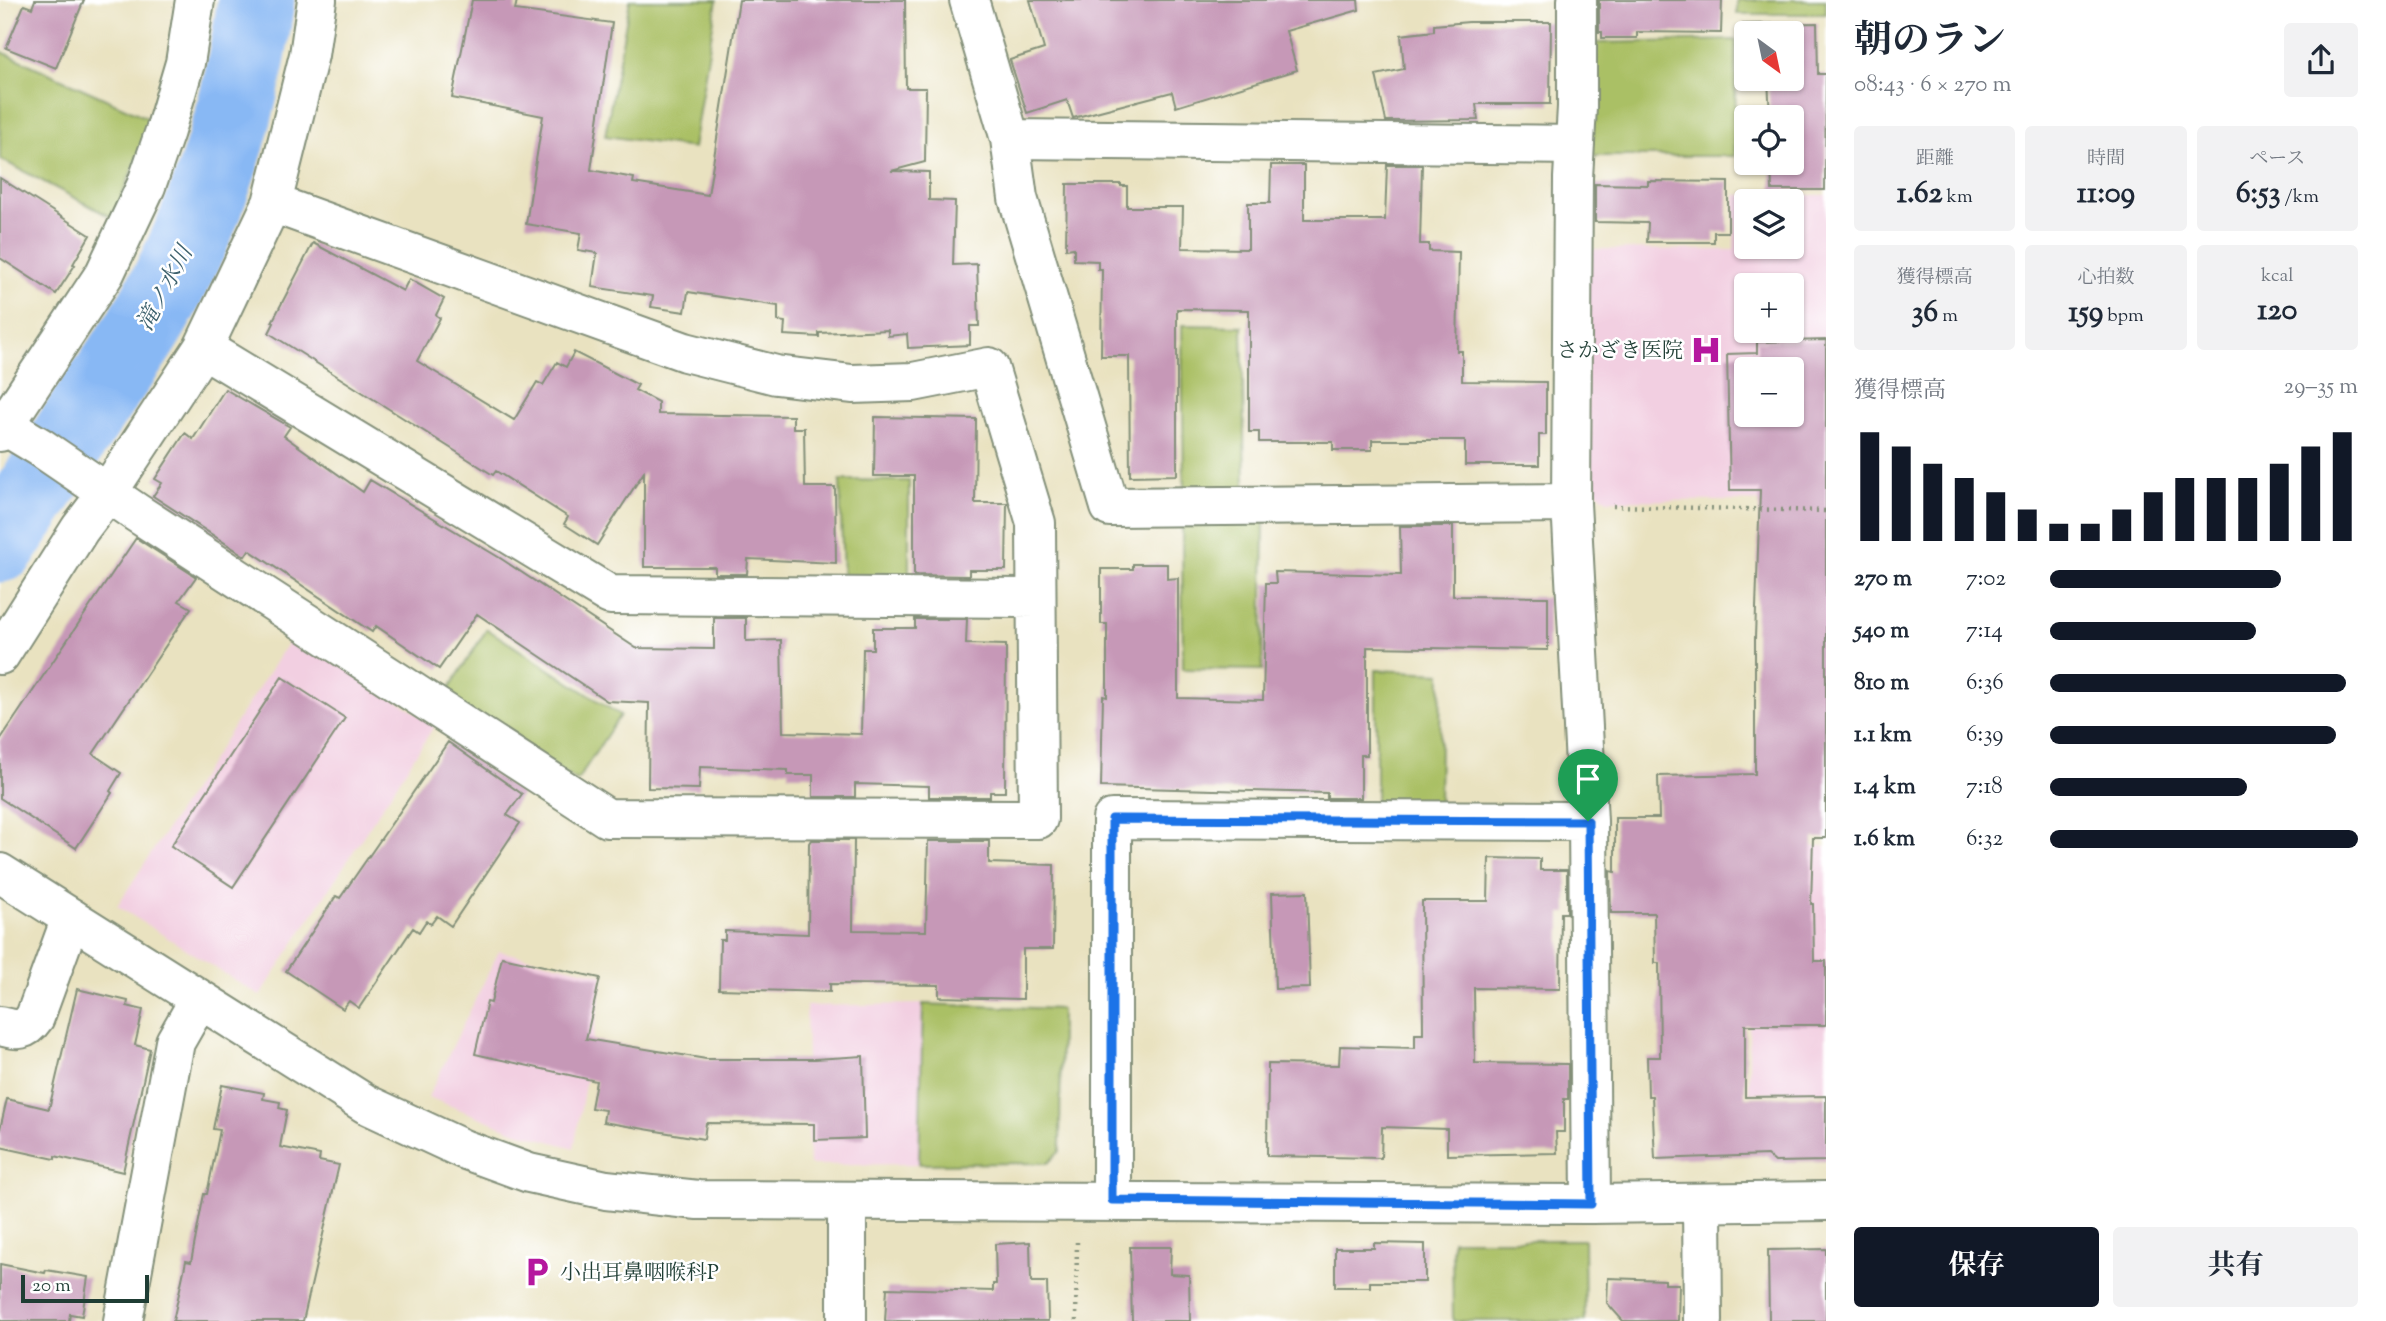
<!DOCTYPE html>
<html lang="ja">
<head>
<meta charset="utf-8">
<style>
	:root { --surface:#fff; --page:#f2f2f3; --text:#1f2937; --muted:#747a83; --accent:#111827 }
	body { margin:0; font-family:"Sorts Mill Goudy","Noto Serif JP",serif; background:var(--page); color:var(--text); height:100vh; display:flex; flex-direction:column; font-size:26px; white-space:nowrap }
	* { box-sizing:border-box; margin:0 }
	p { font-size:23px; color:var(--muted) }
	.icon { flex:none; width:38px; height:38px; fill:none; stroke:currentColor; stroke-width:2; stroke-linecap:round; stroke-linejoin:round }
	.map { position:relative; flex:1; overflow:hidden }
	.panel { display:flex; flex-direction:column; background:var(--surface); width:560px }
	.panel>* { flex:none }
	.needle { width:46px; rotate:147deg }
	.fabs { position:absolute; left:1734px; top:21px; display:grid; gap:14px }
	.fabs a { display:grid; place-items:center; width:70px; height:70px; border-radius:7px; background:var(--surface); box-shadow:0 2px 5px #0004; font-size:35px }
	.scale { position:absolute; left:21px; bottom:18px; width:128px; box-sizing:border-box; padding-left:7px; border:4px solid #1f3d34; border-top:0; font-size:19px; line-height:24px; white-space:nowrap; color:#1f3d34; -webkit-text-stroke:5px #fff; paint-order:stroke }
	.pin { position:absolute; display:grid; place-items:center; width:60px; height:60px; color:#fff; margin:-72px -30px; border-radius:50% 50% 50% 0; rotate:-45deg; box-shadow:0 0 7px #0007 }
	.pin .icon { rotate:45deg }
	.round { display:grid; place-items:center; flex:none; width:74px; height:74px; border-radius:7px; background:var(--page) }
	.head { display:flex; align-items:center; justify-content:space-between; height:119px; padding:0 28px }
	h1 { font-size:38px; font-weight:700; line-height:52px }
	.stats { display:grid; grid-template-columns:repeat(3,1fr); gap:10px; height:119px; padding:7px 28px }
	.stats div { display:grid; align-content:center; border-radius:7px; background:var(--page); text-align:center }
	.stats b { font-size:30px; font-weight:700 }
	.stats small { font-size:19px; font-weight:400 }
	.stats p { font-size:19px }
	.chart { height:196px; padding:14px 28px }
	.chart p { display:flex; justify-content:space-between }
	.chart svg { width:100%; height:126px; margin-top:7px; stroke:var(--accent); stroke-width:6 }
	.button { display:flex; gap:14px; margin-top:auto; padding:14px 28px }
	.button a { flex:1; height:80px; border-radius:7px; background:var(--accent); color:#fff; font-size:28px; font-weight:700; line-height:80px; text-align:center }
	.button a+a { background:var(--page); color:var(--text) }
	ul { padding:0 28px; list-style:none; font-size:23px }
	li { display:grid; grid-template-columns:112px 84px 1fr; align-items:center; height:52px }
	li i { height:18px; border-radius:9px; background:var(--accent) }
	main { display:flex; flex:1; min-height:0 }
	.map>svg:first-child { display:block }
	.built { fill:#f2cfe1; fill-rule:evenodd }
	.green { fill:#aac065; stroke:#647e4c; stroke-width:2 }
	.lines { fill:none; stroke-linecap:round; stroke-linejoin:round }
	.river { stroke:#88b8f4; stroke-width:77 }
	.building { fill:#c698b7; fill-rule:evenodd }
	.minor-casing { stroke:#84907a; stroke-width:42 }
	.tertiary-casing { stroke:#84907a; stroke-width:42 }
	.path { stroke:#84907a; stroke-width:4.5; stroke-dasharray:2 5; stroke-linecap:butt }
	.minor { stroke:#fff; stroke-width:38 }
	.tertiary { stroke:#fff; stroke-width:38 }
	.route-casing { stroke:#fff; stroke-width:14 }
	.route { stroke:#1a73e8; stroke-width:9 }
	.labels { text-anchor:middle; stroke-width:5; stroke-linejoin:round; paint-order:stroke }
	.poi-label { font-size:21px; fill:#1f3d34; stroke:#fff; text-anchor:end }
	.water-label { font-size:23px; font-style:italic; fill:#3e626e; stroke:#fff }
</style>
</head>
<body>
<main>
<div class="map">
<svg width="1826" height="1321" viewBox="0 0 1826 1321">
	<rect width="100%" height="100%" fill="#fff"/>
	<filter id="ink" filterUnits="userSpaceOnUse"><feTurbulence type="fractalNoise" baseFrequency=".0143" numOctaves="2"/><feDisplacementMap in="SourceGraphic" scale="14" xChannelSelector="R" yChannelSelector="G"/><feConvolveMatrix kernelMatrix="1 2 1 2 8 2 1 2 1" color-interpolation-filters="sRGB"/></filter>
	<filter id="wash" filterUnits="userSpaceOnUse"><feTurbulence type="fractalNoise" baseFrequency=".00686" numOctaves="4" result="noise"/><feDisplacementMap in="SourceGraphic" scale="28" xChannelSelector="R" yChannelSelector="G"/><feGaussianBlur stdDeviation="1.57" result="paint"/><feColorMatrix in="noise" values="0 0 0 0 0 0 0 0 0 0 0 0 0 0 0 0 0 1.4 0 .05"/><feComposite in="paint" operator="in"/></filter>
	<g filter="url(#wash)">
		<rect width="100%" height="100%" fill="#e9e2c0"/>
		<path class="built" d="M1735 195H1826V502L1607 500 1586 483 1587 249 1734 250ZM1746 201H1792V247H1746ZM1746 285H1792V331H1746ZM1746 369H1792V415H1746Z
			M294 633 435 725 260 996 117 906Z
			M1826 846V1092L1749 1093V848Z
			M499 951 604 975 574 1148 514 1131 428 1097Z
			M923 1004 919 1164 809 1165 806 1006Z"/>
		<path class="green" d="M630 0H717L693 148 605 136Z
			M1737 0H1826V14H1737Z
			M1736 40 1735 156H1590L1596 43Z
			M0 51 152 120 113 218 0 159Z
			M1182 325 1242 326 1245 489H1184Z
			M840 480 909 481V583L843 582Z
			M1264 520 1262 670 1183 669 1182 523Z
			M487 629 620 715 577 781 444 697Z
			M1376 670 1441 673 1439 804 1376 802Z
			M923 1004 1061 1009 1060 1151 1048 1163 919 1164Z
			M1452 1240H1584L1585 1321H1453Z"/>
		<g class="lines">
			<path class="river" d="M0 544C33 493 66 442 100 392 118 366 138 340 153 312 208 216 242 109 256 0"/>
		</g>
		<g id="blocks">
			<path class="building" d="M35 0H84L56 68 6 48 24 5 32 8Z
				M472 0H517L515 10 612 23 591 170 634 178 633 183 708 195 739 0H905L906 88H926L925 162 891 171 929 172V200L955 201 953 265 977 264 979 326H970V345L908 348 907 334 888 336V330L819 333V337L784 335 785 322 778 321V306L688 292 685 312 651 307 653 296 592 287 597 253 578 250 581 233 526 224 543 116 452 98Z
				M1030 0H1358L1359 10 1286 31 1297 70 1176 107 1172 92 1073 118 1067 100 1027 113 1010 60 1044 49Z
				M1599 0H1722L1721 33 1637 32V38H1602V32H1599Z
				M1469 22H1551L1550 104H1476L1478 120 1386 121 1376 75 1404 69 1401 35 1434 31V25Z
				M1817 23 1818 74H1826L1825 190H1772L1771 163H1792V117H1770L1768 79H1792V33H1746V72H1743V24Z
				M1271 165H1304V220H1385L1387 165H1422L1420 244H1429V251L1459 252 1457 351H1462V381L1546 382V435H1539V465H1465V440H1372V450H1333V442H1259V432H1249V310L1177 309V475L1130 476 1129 356H1101L1102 269H1098V261L1074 260V248L1066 249 1067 184H1121V186H1127V207H1183L1182 248 1248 249V203H1270Z
				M0 178 90 235 73 264 75 265 56 294 0 258Z
				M1648 181 1728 182V232H1714V242H1647L1648 223 1595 222V184L1648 185Z
				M313 243 403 291 409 279 444 299 436 315 440 318 417 361 514 420 537 382 543 385 557 362 566 367 574 352 638 385 635 390 658 402V414L793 416V428H804L805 487H835L836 563 748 559 747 574H715V567H644V472L597 545 564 524 568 517 496 471 493 475 269 333 274 323 272 322Z
				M1826 340V838H1813L1811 904H1813L1814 961H1826V1025H1745V1097L1826 1096V1161L1775 1162 1767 1155 1655 1159 1652 1096H1648L1647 1057H1660L1659 963H1655L1654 913H1611L1610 871 1615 872V818H1659L1658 776 1755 774V638L1760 490H1730L1727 354 1757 353V342ZM1746 369H1792V415H1746Z
				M225 389 290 427 284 436 363 492 370 480 500 558 636 648 714 649V618H746V641L781 640 783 732 861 734 863 649H873V628H915V619H967L966 644 1006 645 1005 792H990V797H929V786L855 784V797H813V775H788V770L700 767 699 789 648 788 649 703 607 701 477 614 439 669 376 626 372 632 249 550 245 556 153 496 162 483 155 479 185 433 193 439Z
				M875 417 976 419 975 503H1007L1006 570H969V576L914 575V476H874Z
				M1400 526H1453V596L1548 597V650L1367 647V755H1361V798H1327V793L1101 787 1103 696 1107 697V624H1101V569H1133V564H1167V579L1178 578V698L1263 700 1266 583H1276L1275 572 1401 575Z
				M136 538 196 577 179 601 191 608 93 754 121 773 110 791 112 793 76 848 0 798V740Z
				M282 677 345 718 233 887 171 846Z
				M448 742 522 794 507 815 520 823 451 926 437 916 431 924 426 921 419 932 413 928 359 1008 349 1001 343 1009 286 971 336 896 340 898Z
				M811 840H854L853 930 926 931 928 841H989V863L1054 865 1053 949H1023V999L939 997V985L830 984V992L719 989 720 940H725V931L808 934 809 843Z
				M1489 858 1540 859V870H1567V913H1561L1560 989 1474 988 1475 1063 1568 1064V1099H1564V1132H1556L1557 1153 1447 1155V1129L1382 1127 1381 1158 1267 1156 1268 1064 1339 1065 1340 1046 1415 1048V1034H1423L1422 901H1488Z
				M1307 892 1310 988 1275 989 1272 893Z
				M502 957 600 978 586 1039 706 1059H815L863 1056 865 1138 814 1140V1124L706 1123 704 1139 603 1122 605 1110 591 1108 596 1081 475 1054 487 1002 491 1003Z
				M77 989 128 1001 127 1006 143 1010 135 1045 150 1049 123 1172 55 1156V1159L0 1147V1129L7 1099 49 1109Z
				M222 1085 264 1093 263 1099 280 1102 279 1108 287 1110 280 1147 320 1155 319 1161 339 1165 303 1321H173L186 1261 191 1262 204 1194H207L220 1130 213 1129Z
				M1030 1242 1031 1282H1047L1048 1321H885L887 1288 993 1291V1284H996L995 1244Z
				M1374 1243 1425 1244V1282H1370V1287H1335V1248H1374Z
				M1130 1247H1171L1170 1274 1189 1275 1190 1321H1132Z
				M1826 1249V1321H1769L1768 1250Z
				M0 1264 45 1273 46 1270 88 1277 82 1316 70 1314 69 1321H0Z
				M1608 1278 1665 1280V1284H1679L1678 1321H1623L1607 1303Z"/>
		</g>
	</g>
	<g filter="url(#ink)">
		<use href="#blocks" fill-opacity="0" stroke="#84907a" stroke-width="2"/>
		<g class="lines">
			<g class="minor-casing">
				<path id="minor" d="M969 0 1010 139 1018 198 1110 507 1571 503
					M1577 0V107L1573 178 1571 503 1588 821 1591 1204
					M1010 139 1575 145
					M203 348 610 595 1036 598
					M0 423 40 447 137 513 607 818 1038 819 1036 523 989 367 913 382 852 384 776 375 685 352 272 203
					M0 432 105 273 146 186 165 131 185 63 195 0
					M0 655 80 529 108 492 203 348 272 203 309 55 317 0
					M0 1026C17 1030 24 1033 35 1017L71 918
					M1112 1200V819L1588 821
					M847 1201V1321
					M1702 1203 1703 1321
					M123 1321 175 1042 199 1000"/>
			</g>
			<g class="tertiary-casing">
				<path id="tertiary" d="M0 873 366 1104 463 1149 529 1173 606 1190 698 1200 1591 1204 1826 1201"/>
			</g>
			<path class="path" d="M1613 506 1826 511
				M1076 1321 1077 1241"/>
			<use href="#minor" class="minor"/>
			<use href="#tertiary" class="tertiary"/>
		</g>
	</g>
	<g class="lines" filter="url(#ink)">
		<g class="route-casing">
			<path id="route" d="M1112 819 1588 821 1591 1204 1112 1200Z"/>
		</g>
		<use href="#route" class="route"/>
	</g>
	<defs>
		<g id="hospital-bare" transform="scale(2.415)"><path d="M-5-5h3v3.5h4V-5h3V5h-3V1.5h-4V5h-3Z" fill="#b5179e" stroke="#fff" stroke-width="2.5" paint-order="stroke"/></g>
		<g id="parking-bare" transform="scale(2.415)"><path d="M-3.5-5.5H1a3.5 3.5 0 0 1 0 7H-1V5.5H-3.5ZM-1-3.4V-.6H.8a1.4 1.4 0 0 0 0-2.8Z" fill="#b5179e" stroke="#fff" stroke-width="2.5" paint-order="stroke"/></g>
	</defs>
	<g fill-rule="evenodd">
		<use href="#hospital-bare" x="1706" y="350"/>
		<use href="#parking-bare" x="537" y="1272"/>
	</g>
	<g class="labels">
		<g class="poi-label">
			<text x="1683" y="357">さかざき医院</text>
			<text x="560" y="1279" text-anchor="start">小出耳鼻咽喉科P</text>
		</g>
		<g class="water-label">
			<text transform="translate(164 288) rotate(-62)" y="8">滝ノ水川</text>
		</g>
	</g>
</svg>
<div class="fabs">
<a><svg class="needle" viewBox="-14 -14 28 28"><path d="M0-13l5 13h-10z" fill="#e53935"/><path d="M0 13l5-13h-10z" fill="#747a83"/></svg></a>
<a><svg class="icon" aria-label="locate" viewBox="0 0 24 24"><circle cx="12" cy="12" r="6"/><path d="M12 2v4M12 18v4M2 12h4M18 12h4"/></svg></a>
<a><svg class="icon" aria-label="layers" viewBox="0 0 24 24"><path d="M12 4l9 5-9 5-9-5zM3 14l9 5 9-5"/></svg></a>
<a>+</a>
<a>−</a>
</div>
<div class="scale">20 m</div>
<div class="pin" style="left:1588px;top:821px;background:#1e9e55"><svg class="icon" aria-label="arrive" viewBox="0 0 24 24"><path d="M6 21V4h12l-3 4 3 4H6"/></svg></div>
</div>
<section class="panel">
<div class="head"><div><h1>朝のラン</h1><p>08:43 · 6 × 270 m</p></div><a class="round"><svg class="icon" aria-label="share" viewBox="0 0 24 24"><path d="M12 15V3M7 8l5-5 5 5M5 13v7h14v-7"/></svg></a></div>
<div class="stats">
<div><p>距離</p><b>1.62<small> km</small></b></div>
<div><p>時間</p><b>11:09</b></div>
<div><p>ペース</p><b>6:53<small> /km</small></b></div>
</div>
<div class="stats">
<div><p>獲得標高</p><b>36<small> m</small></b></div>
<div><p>心拍数</p><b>159<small> bpm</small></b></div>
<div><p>kcal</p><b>120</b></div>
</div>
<div class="chart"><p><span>獲得標高</span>29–35 m</p>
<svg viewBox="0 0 160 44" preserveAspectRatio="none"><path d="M5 44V6M15 44V11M25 44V17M35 44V22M45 44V27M55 44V33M65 44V38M75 44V38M85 44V33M95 44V27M105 44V22M115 44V22M125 44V22M135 44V17M145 44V11M155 44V6"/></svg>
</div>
<ul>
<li><b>270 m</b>7:02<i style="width:75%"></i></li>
<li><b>540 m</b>7:14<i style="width:67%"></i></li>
<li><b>810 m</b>6:36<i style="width:96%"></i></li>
<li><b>1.1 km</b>6:39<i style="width:93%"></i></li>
<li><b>1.4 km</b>7:18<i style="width:64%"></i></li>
<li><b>1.6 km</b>6:32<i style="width:100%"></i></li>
</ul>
<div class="button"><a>保存</a><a>共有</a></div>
</section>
</main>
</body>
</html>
